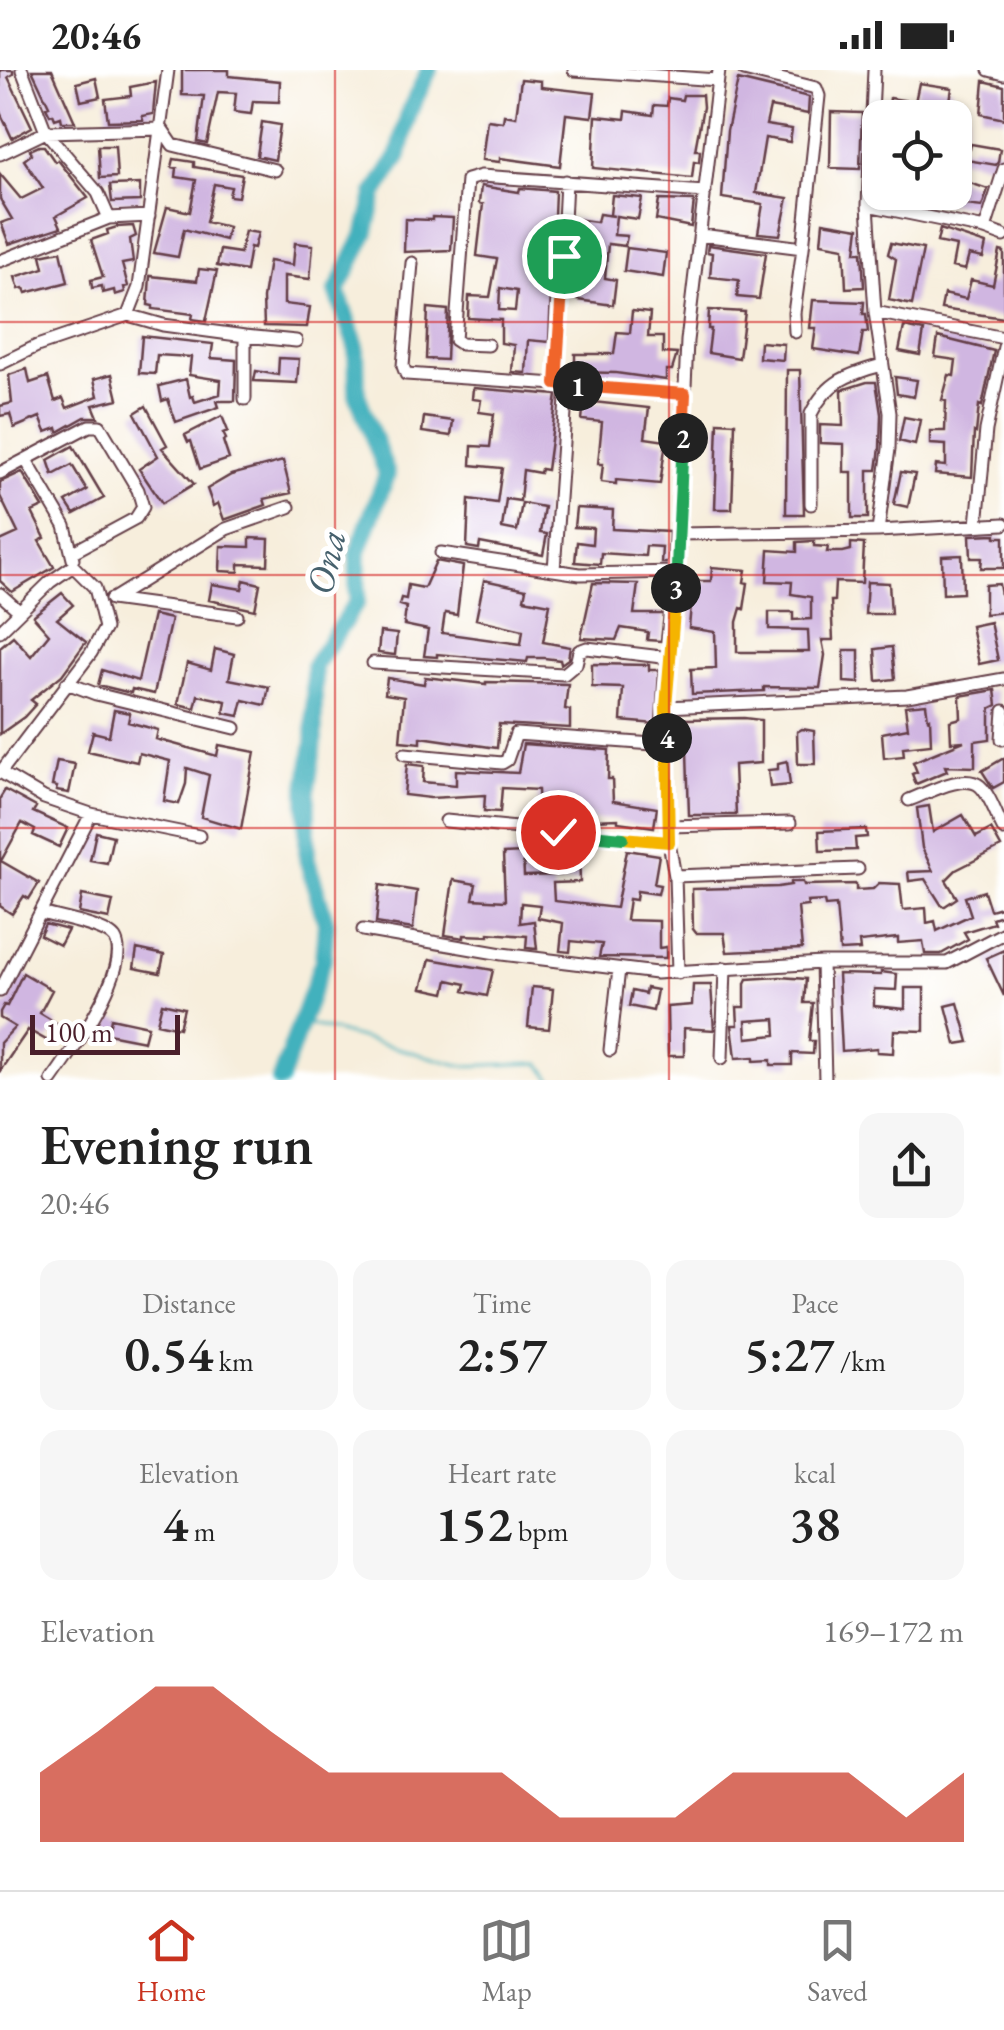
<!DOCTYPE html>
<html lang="en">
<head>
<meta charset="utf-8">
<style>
	:root { --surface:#fff; --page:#f6f6f6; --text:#222; --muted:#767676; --line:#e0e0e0; --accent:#c8321e }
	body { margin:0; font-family:"EB Garamond",serif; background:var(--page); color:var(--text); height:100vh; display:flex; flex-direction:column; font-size:38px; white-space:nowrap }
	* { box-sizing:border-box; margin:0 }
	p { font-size:32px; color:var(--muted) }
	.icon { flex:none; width:55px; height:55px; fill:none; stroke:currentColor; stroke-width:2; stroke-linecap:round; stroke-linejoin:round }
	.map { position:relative; height:1010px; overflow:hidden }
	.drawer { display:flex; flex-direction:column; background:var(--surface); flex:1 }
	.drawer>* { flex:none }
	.tools { position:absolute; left:862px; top:30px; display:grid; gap:20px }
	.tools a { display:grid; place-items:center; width:110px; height:110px; border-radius:20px; background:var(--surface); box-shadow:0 2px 8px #0004; font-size:50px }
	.scale { position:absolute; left:30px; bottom:25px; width:150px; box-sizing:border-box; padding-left:10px; border:5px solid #4a1f2b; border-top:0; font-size:28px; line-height:35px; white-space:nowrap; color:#4a1f2b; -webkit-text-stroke:8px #fff; paint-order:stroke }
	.pin { position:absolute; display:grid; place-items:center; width:85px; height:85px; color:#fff; margin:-42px; border:5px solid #fff; border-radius:50%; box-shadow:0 2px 10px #0007 }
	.km { position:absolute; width:50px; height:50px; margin:-25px; border-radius:50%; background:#222; color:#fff; font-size:28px; line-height:50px; text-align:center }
	.round { display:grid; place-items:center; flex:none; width:105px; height:105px; border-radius:20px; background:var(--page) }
	.headline { display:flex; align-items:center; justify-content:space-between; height:170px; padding:0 40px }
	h1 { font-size:55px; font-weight:600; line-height:75px }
	.figures { display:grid; grid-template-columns:repeat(3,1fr); gap:15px; height:170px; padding:10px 40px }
	.figures div { display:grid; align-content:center; border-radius:20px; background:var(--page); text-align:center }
	.figures b { font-size:50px; font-weight:600 }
	.figures small { font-size:28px; font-weight:400 }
	.figures p { font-size:28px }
	.chart { height:280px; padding:20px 40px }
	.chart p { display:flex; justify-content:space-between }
	.chart svg { width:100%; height:180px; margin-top:10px; fill:var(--accent); opacity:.7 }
	.status { display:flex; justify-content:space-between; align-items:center; height:70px; padding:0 50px; background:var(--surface); direction:ltr }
	.status svg { height:28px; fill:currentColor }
	.tab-bar { display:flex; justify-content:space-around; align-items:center; height:140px; border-top:2px solid var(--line); background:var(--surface); font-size:28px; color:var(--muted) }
	.tab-bar a { display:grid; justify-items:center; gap:5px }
	.tab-bar .on { color:var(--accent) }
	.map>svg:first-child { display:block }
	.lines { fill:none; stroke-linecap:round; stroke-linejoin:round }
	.stream { stroke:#42b1bd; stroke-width:2.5 }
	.river { stroke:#42b1bd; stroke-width:18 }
	.building { fill:#d0b6e1; fill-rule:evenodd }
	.minor-casing { stroke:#643e46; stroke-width:15 }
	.minor { stroke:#fff; stroke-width:11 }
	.split-1-casing { stroke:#fff; stroke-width:20 }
	.split-2-casing { stroke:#fff; stroke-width:20 }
	.split-3-casing { stroke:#fff; stroke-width:20 }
	.split-4-casing { stroke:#fff; stroke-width:20 }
	.split-5-casing { stroke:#fff; stroke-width:20 }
	.split-6-casing { stroke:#fff; stroke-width:20 }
	.split-1 { stroke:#f0652b; stroke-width:12 }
	.split-2 { stroke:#f0652b; stroke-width:12 }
	.split-3 { stroke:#22a559; stroke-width:12 }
	.split-4 { stroke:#f5b400; stroke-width:12 }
	.split-5 { stroke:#f5b400; stroke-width:12 }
	.split-6 { stroke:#22a559; stroke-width:12 }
	.grid { fill:none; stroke:#d62828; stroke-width:2.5; stroke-opacity:0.55 }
	.labels { text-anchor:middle; stroke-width:10; stroke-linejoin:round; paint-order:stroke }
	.water-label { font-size:38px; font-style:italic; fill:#46616d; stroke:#fff }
</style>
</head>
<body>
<div class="status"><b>20:46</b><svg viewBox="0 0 49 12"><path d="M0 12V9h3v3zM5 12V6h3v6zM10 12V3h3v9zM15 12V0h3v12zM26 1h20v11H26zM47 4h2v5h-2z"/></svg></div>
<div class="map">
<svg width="1004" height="1010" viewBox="0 0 1004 1010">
	<rect width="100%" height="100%" fill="#fff"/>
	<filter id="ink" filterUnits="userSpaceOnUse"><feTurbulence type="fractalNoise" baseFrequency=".01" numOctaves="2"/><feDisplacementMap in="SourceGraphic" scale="20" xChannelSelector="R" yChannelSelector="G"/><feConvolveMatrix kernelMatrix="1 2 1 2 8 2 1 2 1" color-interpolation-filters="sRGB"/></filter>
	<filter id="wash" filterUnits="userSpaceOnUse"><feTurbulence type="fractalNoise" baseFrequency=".0048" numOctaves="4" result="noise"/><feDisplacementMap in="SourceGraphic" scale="40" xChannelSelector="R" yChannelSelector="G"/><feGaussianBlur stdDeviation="2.25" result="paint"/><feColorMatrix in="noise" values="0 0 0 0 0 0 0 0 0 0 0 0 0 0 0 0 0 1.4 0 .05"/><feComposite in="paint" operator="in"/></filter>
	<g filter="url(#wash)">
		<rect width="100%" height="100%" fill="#f7eedc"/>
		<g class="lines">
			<path class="stream" d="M301 952 463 996 540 993 552 1010"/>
			<path class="river" d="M280 1010 323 890 326 853 307 789V717L314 671V596L357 532 358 482 387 404 357 324 356 276 337 221 366 162 375 124 399 85 409 42 429 0"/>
		</g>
		<g id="blocks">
			<path class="building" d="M0 0H13V4L8 7 32 57 12 68 0 42Z
				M32 0H52L75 52H62L61 47 55 49 53 44 50 45 46 37 49 36Z
				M182 0H229V6L280 11 279 32 253 31 251 44 234 42 236 23 218 22 207 74 198 72 204 26 182 25Z
				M96 8 100 27 81 31 77 13Z
				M521 9 541 11V17L595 23 592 47 566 44 560 96 500 88V92L482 90 487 50 503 52 504 45 516 47Z
				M738 10 809 27 808 44 770 37 766 55 792 59 790 72 765 68 756 123 788 128 780 165 758 163 763 134 722 128 727 61Z
				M984 11 1004 16V49L981 44Z
				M156 12 153 44 142 46 143 50 108 51 105 29 131 26 130 17Z
				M919 13 952 18 949 38 968 41 966 58 955 56V48H917L888 43 890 28 915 32Z
				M683 25H702L703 37 695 80H700L699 92 694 91 692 108 593 98 596 46 625 49 626 41 653 45 654 35 667 36 668 28 682 30Z
				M831 42 862 43 860 99 830 98Z
				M262 52 280 55 275 90 257 86Z
				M971 74 1000 79 998 92 996 95 955 88V75L970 79Z
				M39 76H44L55 92 58 90 88 128 56 146 61 157 9 174 1 153 12 149 0 129V104L21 129 43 118 24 90 32 84 30 80Z
				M98 76H115L117 107 100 108Z
				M174 89 194 92V97L242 105 238 127 229 126 231 117 214 114 206 152 228 157 225 170 184 159 178 187 154 183 167 137 190 142 196 110 176 107 177 98 172 97Z
				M955 108 988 119 982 137 941 132 914 125 955 122Z
				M140 114V131L112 132 110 115Z
				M481 116 519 122 520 118 555 121 549 272 528 270 526 303 512 302 514 275 501 273V250L468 248 469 226 490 227 497 189 477 186 483 134 479 133ZM500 218 517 221 515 241 499 240Z
				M612 125 642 128 638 149 616 146 614 165 627 166 625 176 608 174 605 208 616 210 613 235 578 230 582 203 571 202 575 149 597 152 599 144 614 146 610 145Z
				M659 130 694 131 691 157 656 150Z
				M432 147 453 148 451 180 404 182 405 149 432 150Z
				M823 152 859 158 856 182H862L864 217 846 218 844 177 821 173Z
				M133 156 136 166 130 169 133 192 122 194 128 216 124 217 125 222 115 225 114 220 103 223 102 216 92 218 91 210 103 207 91 170 108 164 107 160 117 157Z
				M940 159 986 174 983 188 969 185 965 200 952 197 956 176 937 172Z
				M245 161 258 163 254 178 250 177 246 201 217 196 220 180 240 183Z
				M295 173 313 175 310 209 284 206V234L310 237 307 257 264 256 263 228 269 191 293 195Z
				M891 173 923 179 912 235 889 230 896 189 888 184Z
				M708 175 766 183 759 229 737 227 739 210 710 207 712 183 707 182Z
				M627 178 666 183 663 207 624 201Z
				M61 181 68 212 26 223 24 218 19 219 15 207 44 198 41 185Z
				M1000 181 1004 182V248L941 239 944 224 966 229 971 210 993 215Z
				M199 199 217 201 206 251 192 249 193 244 153 239V236L148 235 150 206 197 211Z
				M813 230 864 232 863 244H866L868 262H863L859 286 813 279 816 258H810Z
				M428 238 448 240 446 290 426 289Z
				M709 240 745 242 739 288 708 283 711 259H708Z
				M632 241 650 243 648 267H663V283L677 284 672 300H666V310L616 303 575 302V284H614L617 262 630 263Z
				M904 257 924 261 920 285 899 281Z
				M142 266 213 274 211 288 236 290 235 331H217L219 337 176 352 168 329 162 331 159 316 186 309 190 327 193 326 195 332 220 324 221 310 189 305 191 287 157 285 155 304 139 303Z
				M938 267 994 281 982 336 979 335 976 363 974 362 972 407 935 404 936 395 946 396V375L930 374V361H945L946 331 942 330 949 305 954 306 956 290 935 287Z
				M760 272 784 274 783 290 759 288Z
				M279 288 299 289 297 313 254 311 256 301 278 305Z
				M27 299 30 313 48 307 55 331 63 328 67 338 98 326 94 309 112 304 118 329 93 335 98 347H85L58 362 57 358 46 362 40 347 14 358 10 344 0 346V336L12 333 9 305Z
				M787 300H800L804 444H786Z
				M895 307 917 310 914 327 897 324Z
				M867 312H876L881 344 880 378 877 400H868V448H852V402H844V374L820 373V355L843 356 842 320Z
				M473 318 557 325 547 400 541 399 540 403 523 400 520 431 506 429 502 458 517 461 522 433 544 437 540 463 547 464 543 485 480 473 479 479 467 477 469 429 497 433 502 398 471 395 472 376 490 377 494 344 479 342 481 330 472 329Z
				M584 331 649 338 645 368 666 371 660 414 616 410V414L601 412 603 394H598L602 352 582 350Z
				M146 336 167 375 162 378 194 414 162 433 139 399 158 386 135 343Z
				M222 346 228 361 223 363 226 369 223 371 229 389 200 399 191 371 188 372 185 365Z
				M424 347 453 351 451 366 422 362Z
				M904 347 920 350 915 375 899 371Z
				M718 352 735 353 732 439H715Z
				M73 376 104 428 74 444 66 432 87 420 72 395 53 405 48 390Z
				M283 391 291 423 264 429 266 435 224 450 218 433 213 436 207 419 231 405Z
				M22 402 43 437 32 442 45 468 39 471 54 497 12 522 0 511V471L18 463 0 426V412Z
				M901 402 915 404 908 437 894 434Z
				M576 438 613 440 612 459 669 462 668 493H661L662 477 646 476 645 486 601 483 600 494 575 492 577 472 592 474 593 458 574 457Z
				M996 464V467H1004V498H981L982 488H971L970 465Z
				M250 468 269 469 268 495 239 494V502L220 501 221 476 250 477Z
				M814 471V476L828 477 827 482H843L851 480V473L864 474 862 513 835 512 834 531H831L833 570H822L825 585 820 618 764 617V621L692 624 691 599 716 598 715 562 689 558 693 511H711L712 497 746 500 744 512 748 513 744 539 741 538 737 552V582H809L808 560 769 559V542H793V550L811 549V527L791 524 792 512 767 511 769 480 797 482V472Z
				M962 485 963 523 943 524 942 486Z
				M436 491 463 496 457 545 445 543 442 563 521 574 523 560 476 549 484 510 526 519 524 529 550 534 543 572 570 577 568 589 561 594 560 590 544 588H528L527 592 437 584V587L424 586 428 560 404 555 406 537 399 535 401 528 406 529 408 515 424 518Z
				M244 510 260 514 255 540 209 530 212 514 242 519Z
				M867 512 889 513 891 544H865Z
				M593 513 638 514 634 544H664L661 571 647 570 648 562 621 558 616 570 581 568Z
				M999 514 1004 542 985 544V515Z
				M62 523 73 535 57 549 86 572 62 605 31 630 36 634 24 647 0 664V577L13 566 31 586 49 564 33 546Z
				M153 545 171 549 154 624 132 619 131 623 98 615 102 600 138 611Z
				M990 552 998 590 979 594 971 556Z
				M380 562 397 564 395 585 378 583Z
				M892 577 895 609 877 611 875 579Z
				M215 579 234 584 229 609 269 617 265 635 243 630 239 646 224 643 226 631 198 625 195 638 178 634 187 593 211 600Z
				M844 580H859V613L844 612Z
				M592 594 649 595V600H659L656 654 621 651 623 618 592 617Z
				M425 607 486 614V612L568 614 565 639 570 640V658L499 654 497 678 421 667V673L400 671 404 627 385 624 387 608 424 614Z
				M995 620 997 635 991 638 990 644V669L975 671V697L945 696 947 701 916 714 912 704 917 702 913 692 964 671 951 672 950 651 961 648 960 626Z
				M926 634 928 649 930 648 931 674 903 677 904 686 884 688 882 663 908 658 905 636Z
				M114 640 130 643 128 652 158 660 156 669 217 686 219 675 255 682 241 759 201 747 209 705 187 698 186 714 179 734 164 731 170 691 139 683 137 692 88 681 93 662 109 666Z
				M744 648 761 650V693L734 695 736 745H689L686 649Z
				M802 659 814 661 815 694H798L797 662Z
				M523 674 609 680 608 709H612L613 731 657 738 654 757 618 752V749L592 750V746L539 743 538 720 502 718 500 742 484 741 485 725 430 728 404 725 407 694 424 696 423 712 456 715V700L518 703Z
				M1004 688V712L993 718 982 701Z
				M57 691 75 694 69 723 56 721 57 717 52 716Z
				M787 691 790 715 770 717 768 700 778 699V693Z
				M5 720 36 737 33 742 68 758 59 777 33 765 35 760 22 753 1 791 39 813 29 829 24 826 12 844 0 836V728Z
				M929 736 933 762 963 745 976 767 991 759 1001 777 956 800 946 810 957 828 945 836H942L925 809 909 811 908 802 933 801 922 778 917 738Z
				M866 759 867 767 855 768 856 780 820 781 819 761Z
				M96 762 113 766 107 793 90 790Z
				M579 780 580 812 553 813 554 831 616 838 627 780 659 785 654 814 660 815 658 824 637 821 636 830 629 829 626 850 659 851V878L666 877V888L599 887 602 874 571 871 570 882 560 881 563 853 538 848 540 835 521 833 520 853 534 851 537 879 526 878 527 866 489 863V866L464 865V868L445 865 453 810 476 814 473 829 505 831 503 784 523 783 524 806 561 805 560 781Z
				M791 812H803L804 815 856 814V820L873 819 879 813 900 814 903 840 926 838 927 853 935 851 937 861 971 845 965 827 984 821 990 840 1004 836V844L992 848 994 853 964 862 968 869 941 884H925L923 871 898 873V868L859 872 860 880 840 881 836 835 825 836 824 831 807 832 808 836 798 837 802 879 727 882 724 863H696L693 859 692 819 778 817 791 815Z
				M380 815 417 821 413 859 376 853Z
				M82 825 113 831 109 849 79 843Z
				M45 854 68 860 60 875 40 865Z
				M137 879 164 885 160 903 134 898Z
				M1004 880V926L986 888Z
				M430 889 493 900 487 926 464 921 466 914 448 910 445 923 422 918Z
				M881 902 897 904 896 920 874 919V936L905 939V918H924V961L894 960 893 983 877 982V978L842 981 838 904 881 905Z
				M23 903 52 920 40 943 58 954 48 971 28 960 0 1001V973L15 957 0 948V942L4 935 7 936Z
				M780 907 806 909 804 933H813L809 971H814L813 984 792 983V995H771V990L754 991V987L736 988 732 955H738L737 937H745V913L747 909ZM775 949 776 965 747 968 746 951Z
				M693 915H711L714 960 684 958V986H668L667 937 692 935Z
				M532 917 553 919 549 959 528 957Z
				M646 918 657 920 653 941 629 936 632 921 645 924Z
				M162 933 184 938 179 958 157 953Z
				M958 933 969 972 956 974 946 936Z
				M111 948 148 956 144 971 108 964Z"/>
		</g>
	</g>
	<g filter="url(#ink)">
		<use href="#blocks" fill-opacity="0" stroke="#643e46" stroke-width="2.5"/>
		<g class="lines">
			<g class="minor-casing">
				<path id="minor" d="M22 0 46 62 98 123 109 148
					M574 0 717 10
					M874 0 868 135 875 242 890 343 889 379 878 461
					M989 0 1004 4
					M0 84 46 62 162 59 173 75 275 100
					M566 111 556 314 685 324
					M868 135 985 159 1004 166
					M985 159 1004 99
					M701 165 803 178 819 26 816 18 744 0
					M0 191 109 148 149 146
					M412 193 403 296 406 304 556 314
					M875 242 1004 268
					M128 245 139 217 168 0
					M795 262 794 243 803 178
					M245 266 296 271
					M488 275 461 274 455 270 467 110 481 106 705 122
					M0 294 37 276 128 245 163 255 245 266V329
					M26 390 65 456 73 489
					M0 403 89 356H100L138 420 143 437 136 448 73 482
					M811 434V344C827 311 849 304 882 295
					M977 455 986 360 1004 277
					M678 464 878 461 1004 454
					M441 483 580 504 677 502
					M554 500 567 315
					M0 524 18 540
					M111 529 237 546
					M113 529 226 459 289 437
					M0 561 50 512 73 496 95 518 105 558 91 583 0 703
					M373 593 564 604 576 594 579 581 587 578 670 588
					M67 613 96 624 235 658
					M666 637 907 626 1004 609
					M1002 669 1004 641
					M405 684 502 693 507 690 516 664 667 675
					M0 702 44 728 91 744 199 766
					M909 730C926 724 964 702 980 716 991 726 997 748 1004 760
					M446 751 669 773
					M669 756 790 753
					M675 806 858 799
					M41 843C58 848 106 856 115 869 133 897 69 986 52 1010
					M363 860 502 884 656 903 822 893H947L1004 863
					M822 893 825 1010
					M678 903 675 806 669 773 666 637 677 502 687 271 719 0
					M0 921 91 744
					M610 980 619 899
					M722 988 725 898"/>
			</g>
			<use href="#minor" class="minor"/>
		</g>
	</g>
	<g class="lines" filter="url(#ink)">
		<g class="split-1-casing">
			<path id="split-1" d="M564 186 556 314 578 316"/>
		</g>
		<g class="split-2-casing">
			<path id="split-2" d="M578 316 685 324 683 368"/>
		</g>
		<g class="split-3-casing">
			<path id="split-3" d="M676 518 683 368"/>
		</g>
		<g class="split-4-casing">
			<path id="split-4" d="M667 668 666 637 676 518"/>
		</g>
		<g class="split-5-casing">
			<path id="split-5" d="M623 768 669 772 667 668"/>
		</g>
		<g class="split-6-casing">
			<path id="split-6" d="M558 762 623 768"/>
		</g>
		<use href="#split-1" class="split-1"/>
		<use href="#split-2" class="split-2"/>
		<use href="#split-3" class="split-3"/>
		<use href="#split-4" class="split-4"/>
		<use href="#split-5" class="split-5"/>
		<use href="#split-6" class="split-6"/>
	</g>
	<path class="grid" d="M335 0V1010M669 0V1010M0 252H1004M0 505H1004M0 758H1004"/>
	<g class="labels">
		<g class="water-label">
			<text transform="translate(326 492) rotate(-77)" y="13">Ona</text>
		</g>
	</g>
</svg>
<div class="tools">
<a><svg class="icon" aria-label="locate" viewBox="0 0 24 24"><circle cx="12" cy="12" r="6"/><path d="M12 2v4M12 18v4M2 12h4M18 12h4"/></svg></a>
</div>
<div class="scale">100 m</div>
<div class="pin" style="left:564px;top:186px;background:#1e9e55"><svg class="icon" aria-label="arrive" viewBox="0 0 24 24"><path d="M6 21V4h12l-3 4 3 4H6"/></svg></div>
<div class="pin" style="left:558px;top:762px;background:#d93025"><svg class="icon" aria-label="check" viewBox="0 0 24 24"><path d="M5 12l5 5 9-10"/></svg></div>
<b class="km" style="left:578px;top:316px">1</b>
<b class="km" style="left:683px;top:368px">2</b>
<b class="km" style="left:676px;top:518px">3</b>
<b class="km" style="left:667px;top:668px">4</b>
</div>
<section class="drawer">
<div class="headline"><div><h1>Evening run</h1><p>20:46</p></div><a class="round"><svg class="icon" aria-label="share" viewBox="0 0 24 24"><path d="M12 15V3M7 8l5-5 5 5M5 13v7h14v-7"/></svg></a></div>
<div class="figures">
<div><p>Distance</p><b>0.54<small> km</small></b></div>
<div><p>Time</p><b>2:57</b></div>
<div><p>Pace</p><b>5:27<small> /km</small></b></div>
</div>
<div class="figures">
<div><p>Elevation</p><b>4<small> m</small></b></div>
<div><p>Heart rate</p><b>152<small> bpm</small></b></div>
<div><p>kcal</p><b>38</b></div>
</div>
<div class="chart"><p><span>Elevation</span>169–172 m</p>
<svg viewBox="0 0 160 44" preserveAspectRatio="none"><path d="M0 44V27L10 17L20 6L30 6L40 17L50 27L60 27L70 27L80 27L90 38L100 38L110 38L120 27L130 27L140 27L150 38L160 27V44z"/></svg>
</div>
</section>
<nav class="tab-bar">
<a class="on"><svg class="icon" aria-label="home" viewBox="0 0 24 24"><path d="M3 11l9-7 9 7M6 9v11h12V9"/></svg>Home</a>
<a><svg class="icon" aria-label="map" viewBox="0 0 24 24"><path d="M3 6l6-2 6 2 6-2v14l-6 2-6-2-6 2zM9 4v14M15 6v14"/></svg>Map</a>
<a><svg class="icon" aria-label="saved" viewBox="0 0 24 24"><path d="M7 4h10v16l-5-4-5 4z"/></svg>Saved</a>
</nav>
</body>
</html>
